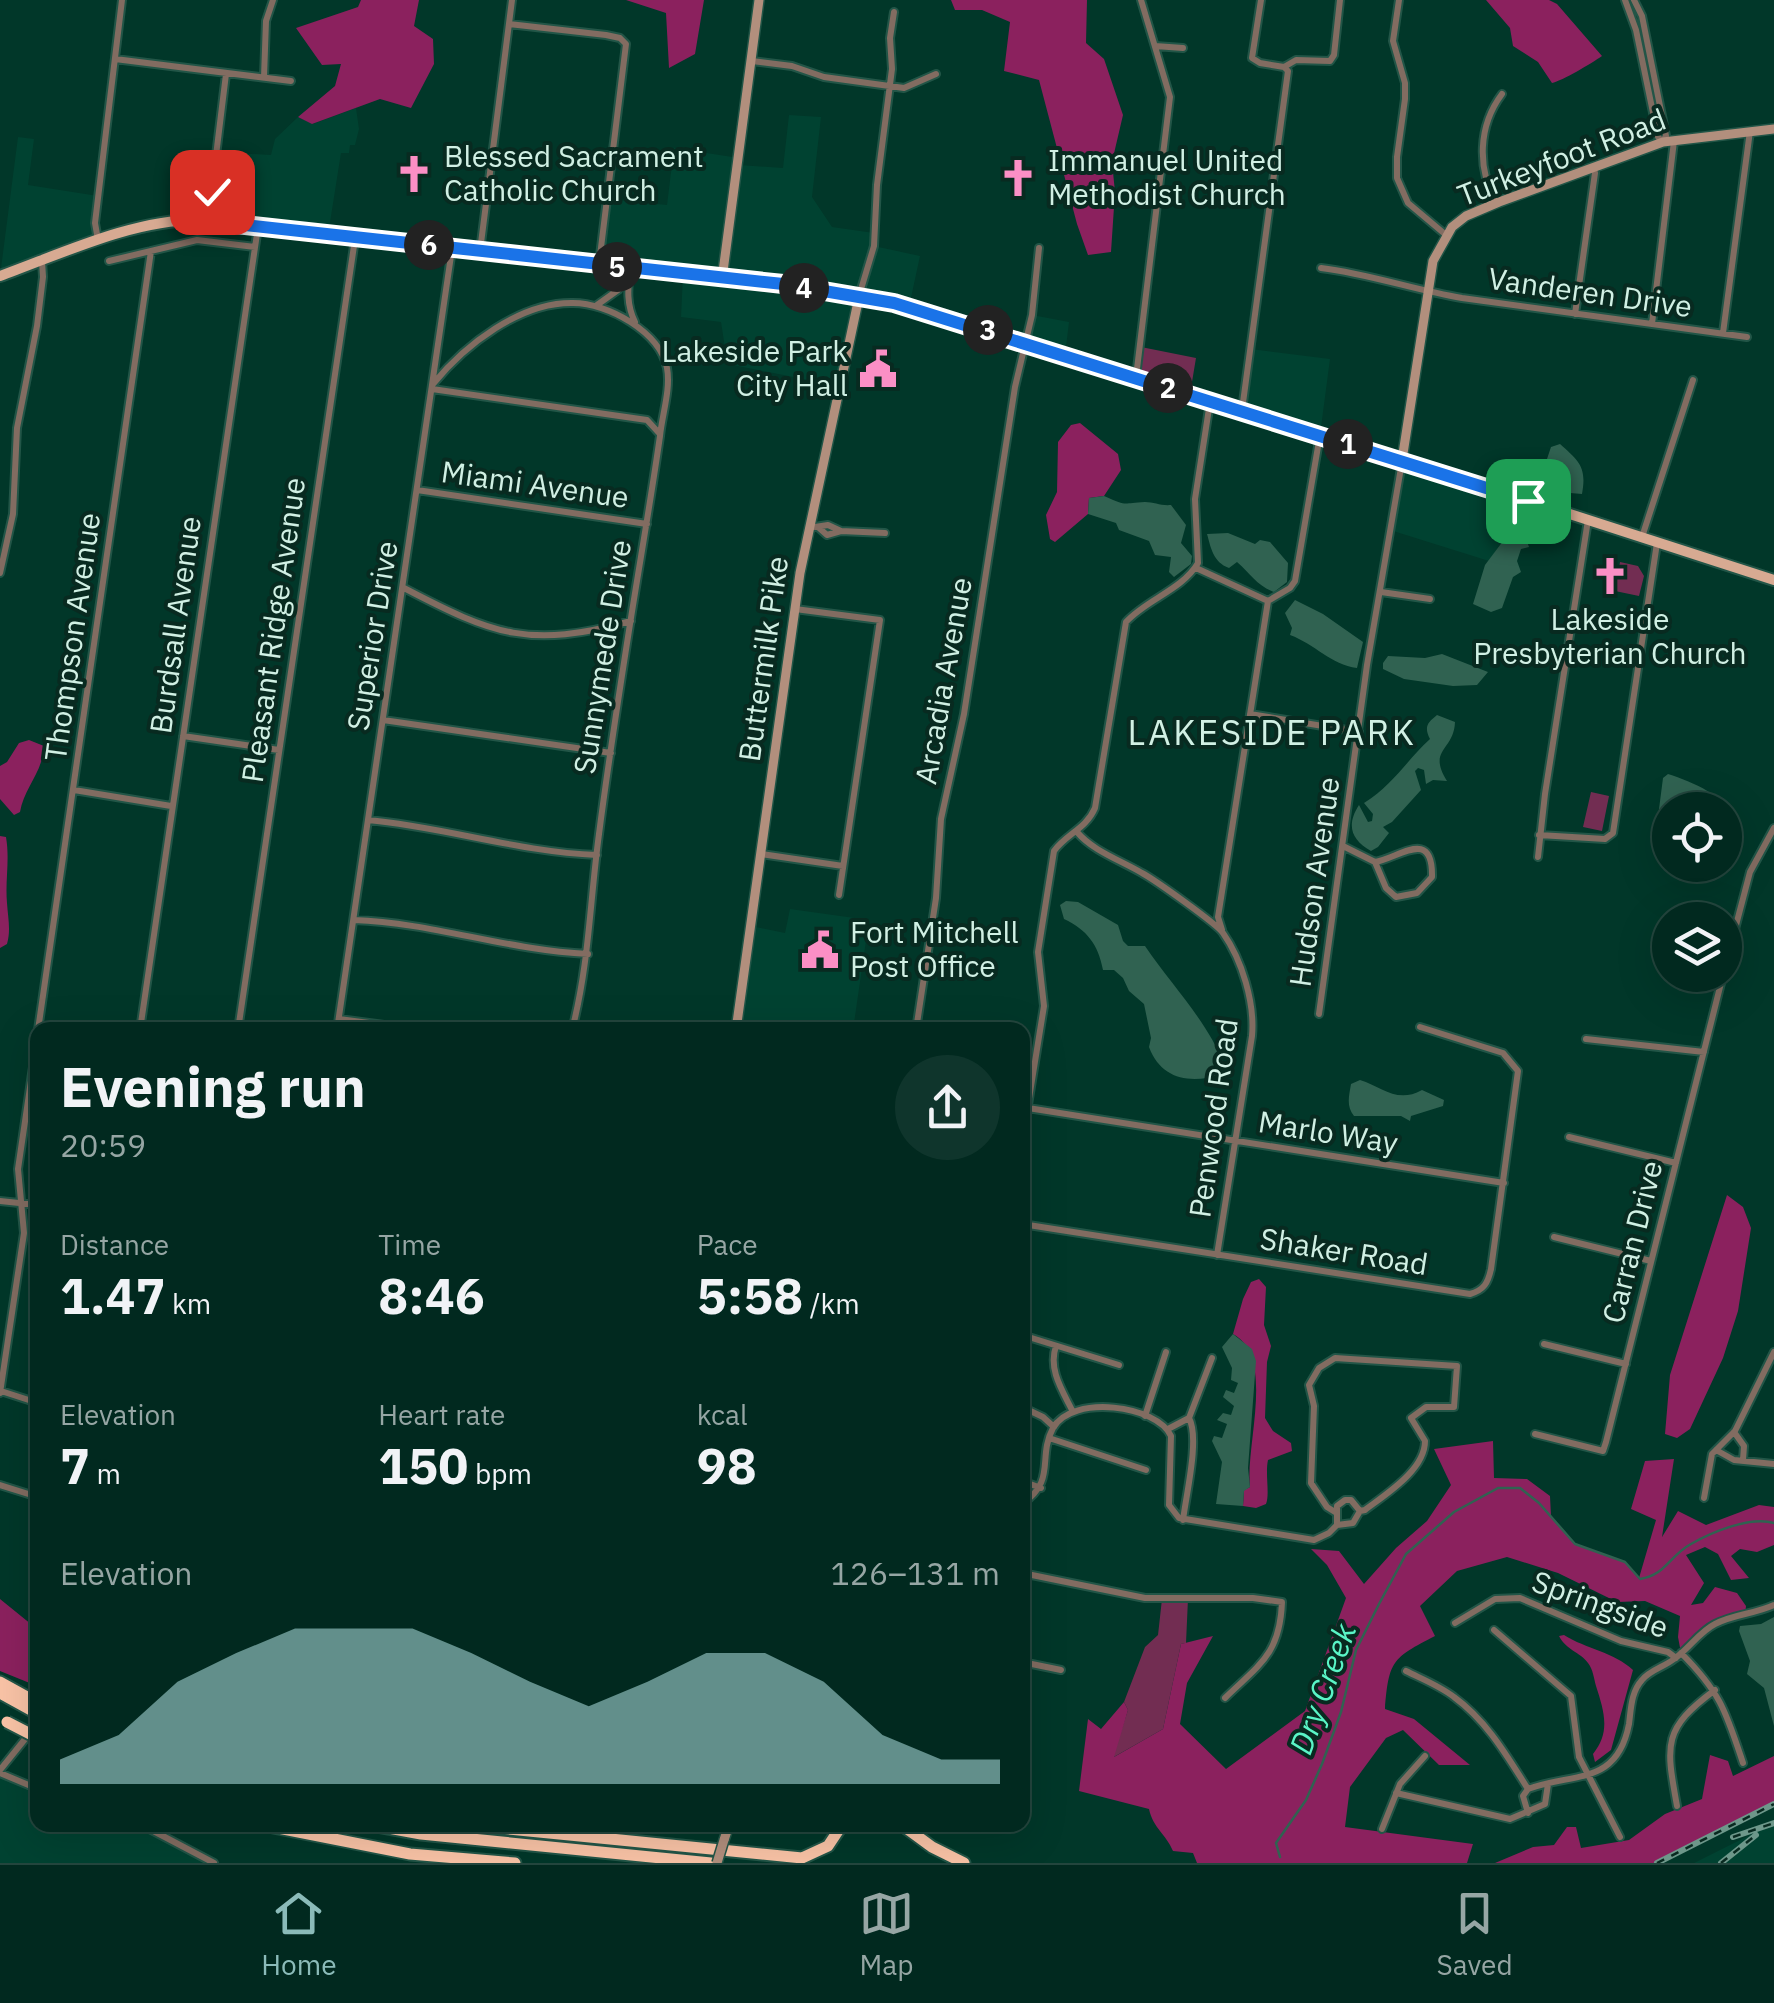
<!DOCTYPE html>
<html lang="en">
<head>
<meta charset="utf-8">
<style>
	:root { --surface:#01291f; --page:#0f352c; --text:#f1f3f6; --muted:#96a6a4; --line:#23453d; --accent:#8bbbb9 }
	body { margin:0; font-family:"IBM Plex Sans",sans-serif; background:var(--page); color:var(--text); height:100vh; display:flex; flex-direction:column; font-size:38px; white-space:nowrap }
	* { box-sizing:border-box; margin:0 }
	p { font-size:32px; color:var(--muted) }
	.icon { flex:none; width:55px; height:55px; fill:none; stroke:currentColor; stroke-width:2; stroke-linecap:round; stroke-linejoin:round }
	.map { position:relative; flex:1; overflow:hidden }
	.side { position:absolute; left:30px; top:1022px; width:1000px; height:810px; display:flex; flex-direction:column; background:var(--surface); border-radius:20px; box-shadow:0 10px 40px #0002,0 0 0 2px var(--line) }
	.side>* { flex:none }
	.controls { position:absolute; left:1652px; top:792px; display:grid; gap:20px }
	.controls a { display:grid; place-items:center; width:90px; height:90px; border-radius:50%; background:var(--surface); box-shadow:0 10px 40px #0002,0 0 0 2px var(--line); font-size:50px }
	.pin { position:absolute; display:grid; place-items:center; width:85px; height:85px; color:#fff; margin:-42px; border-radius:20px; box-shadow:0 5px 15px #0006 }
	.km { position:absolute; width:50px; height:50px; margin:-25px; border-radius:50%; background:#222; color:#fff; font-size:28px; line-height:50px; text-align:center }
	.round { display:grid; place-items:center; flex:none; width:105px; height:105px; border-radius:52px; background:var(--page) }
	.summary { display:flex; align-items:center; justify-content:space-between; height:170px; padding:0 30px }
	h1 { font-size:55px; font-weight:800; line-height:75px }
	.stats { display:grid; grid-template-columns:repeat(3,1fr); gap:15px; height:170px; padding:10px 30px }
	.stats div { display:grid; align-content:center }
	.stats b { font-size:50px; font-weight:800 }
	.stats small { font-size:28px; font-weight:400 }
	.stats p { font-size:28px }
	.chart { height:280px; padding:20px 30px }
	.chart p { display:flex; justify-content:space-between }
	.chart svg { width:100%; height:180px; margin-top:10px; fill:var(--accent); opacity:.7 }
	.menu { display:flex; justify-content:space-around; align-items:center; height:140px; border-top:2px solid var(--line); background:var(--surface); font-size:28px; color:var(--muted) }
	.menu a { display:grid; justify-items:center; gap:5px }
	.menu .current { color:var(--accent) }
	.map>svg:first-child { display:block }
	.built { fill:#004231 }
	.green { fill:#722d52 }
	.forest { fill:#8b215e }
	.water { fill:#306251 }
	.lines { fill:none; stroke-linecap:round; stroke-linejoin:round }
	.stream { stroke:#306251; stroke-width:2.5 }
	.street-casing { stroke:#225547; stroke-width:10 }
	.secondary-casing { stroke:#225547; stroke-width:12 }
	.primary-casing { stroke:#225547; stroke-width:14 }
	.highway-casing { stroke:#225547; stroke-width:15 }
	.street { stroke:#826c61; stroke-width:6 }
	.secondary { stroke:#b28f7d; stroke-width:9 }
	.primary { stroke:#d7aa92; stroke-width:10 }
	.highway { stroke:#f9c3a6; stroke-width:11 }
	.rail-casing { stroke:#6d978a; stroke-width:6 }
	.rail { stroke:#082a20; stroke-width:2.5; stroke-dasharray:8; stroke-linecap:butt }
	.secondary-bridge-casing { stroke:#225547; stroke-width:12; stroke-linecap:butt }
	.highway-bridge-casing { stroke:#225547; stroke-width:15; stroke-linecap:butt }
	.secondary-bridge { stroke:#b28f7d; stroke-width:9 }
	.highway-bridge { stroke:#f9c3a6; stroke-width:11 }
	.route-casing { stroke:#fff; stroke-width:20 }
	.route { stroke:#1a73e8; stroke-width:12 }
	.labels { text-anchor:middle; stroke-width:8; stroke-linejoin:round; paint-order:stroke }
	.poi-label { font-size:30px; fill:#d1f0e4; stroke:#082a20; text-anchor:start }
	.street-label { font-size:30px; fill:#d1f0e4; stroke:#082a20 }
	.water-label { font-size:32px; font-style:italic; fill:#5af5c7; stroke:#082a20 }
	.quarter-label { font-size:35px; letter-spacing:2.5px; fill:#d1f0e4; stroke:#082a20 }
</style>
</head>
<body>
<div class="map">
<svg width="1774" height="1863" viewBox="0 0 1774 1863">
	<rect width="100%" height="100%" fill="#013729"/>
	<path class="built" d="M356 108 359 129 355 145H350L349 153H341L328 235 208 221 216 152 271 155 275 139 298 117 313 124Z
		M789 115 821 117 812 197 832 227 874 233V246L920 256 909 307 859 298 839 386 723 363 725 348 721 322 681 317 683 274 599 264 608 199 667 205 674 148 739 158V165L783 168Z
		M18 137 34 139 28 185 98 196 95 223 98 242 0 276Z
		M1032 315 1069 322 1065 355 1024 342Z
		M1251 349 1330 359 1320 435 1242 410Z
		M1402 460 1529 501 1489 561 1390 530Z
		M790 909 869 920 853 1030H769L736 1024 751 926 785 933Z
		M0 1773 37 1789 38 1825H142L214 1863H0Z
		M1774 1823V1863H1694Z"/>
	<path class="green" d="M1141 347 1196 358 1190 394 1136 377Z
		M1620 562 1638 566 1644 576 1639 596 1615 591Z
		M1591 792 1609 796 1602 831 1583 827Z
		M1162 1599H1188L1186 1643 1181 1644 1163 1729 1112 1758 1128 1710 1124 1702 1145 1647 1158 1635Z"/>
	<path class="forest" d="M361 0H419L414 26 433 39 434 64 411 108 380 99 312 124 298 117 335 86 341 64 322 65 296 28 358 7Z
		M626 0H704L695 54 669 68 666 13Z
		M951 0H1087L1086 43 1104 59 1123 115 1112 162 1115 192 1111 252 1088 255 1077 224 1039 80 1004 71 1010 22 982 10H955Z
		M1486 0H1549L1557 4 1602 56C1592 63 1562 81 1552 83L1538 62 1513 46 1510 28Z
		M1080 423 1118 454 1121 470 1104 496 1089 498 1088 514 1055 542 1050 539 1046 515 1057 492 1058 442 1071 425Z
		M29 740 44 746C43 772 24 788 20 812L14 815 0 799V766L7 762 19 743Z
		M0 836 6 837C10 860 5 880 7 903 8 918 11 930 7 944L0 948Z
		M1727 1195 1743 1207 1751 1228 1738 1311 1723 1358 1690 1429 1677 1438 1665 1434 1670 1375Z
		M1259 1279 1266 1287 1264 1325 1271 1346 1267 1362 1265 1418 1273 1431 1291 1443 1292 1451 1268 1460C1265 1474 1270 1494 1266 1504L1256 1508 1243 1506 1244 1490 1250 1487C1245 1445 1276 1357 1233 1334L1243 1299 1251 1282Z
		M1493 1441 1494 1478 1527 1479 1550 1496 1551 1516 1575 1544 1625 1562 1639 1578 1656 1520 1631 1509 1645 1461 1674 1459 1662 1537 1678 1511 1706 1525 1759 1505 1774 1507V1545L1757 1552 1740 1549 1731 1556 1749 1578 1731 1580 1718 1554 1705 1547 1686 1555 1704 1583 1691 1605 1703 1603 1715 1587 1737 1593 1746 1606 1745 1616 1713 1625 1681 1653 1678 1637 1680 1616 1645 1601 1617 1602 1558 1573 1507 1557 1457 1571 1420 1606 1435 1636C1392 1658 1389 1661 1385 1709L1414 1719 1470 1765H1439L1403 1730 1386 1738 1350 1787 1345 1827 1473 1844 1467 1863H1197L1193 1853 1173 1851C1166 1834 1153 1828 1149 1809L1079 1791 1088 1719 1101 1729 1124 1702 1128 1710 1114 1757 1163 1729 1181 1644 1213 1636 1187 1683 1180 1724 1226 1769 1305 1711 1346 1598 1327 1565 1311 1549 1339 1551 1364 1584 1396 1548 1427 1521 1451 1485 1434 1449Z
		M0 1599 37 1629V1686L0 1671Z
		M1564 1635C1586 1649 1614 1652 1633 1670L1611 1750 1595 1762 1593 1754C1611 1732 1604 1711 1596 1686 1594 1679 1593 1669 1588 1663 1580 1652 1566 1650 1559 1636Z
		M1710 1755 1728 1761 1733 1776 1774 1756V1804L1657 1863H1495L1533 1847 1554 1845 1567 1827H1576L1581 1848 1629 1840 1665 1814 1702 1799Z"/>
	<path class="water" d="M1560 444C1579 461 1587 467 1582 494L1547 491 1539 483 1551 447Z
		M1104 496C1129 507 1121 503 1145 502 1154 502 1161 506 1171 505L1186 525 1181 543 1192 556 1191 564 1174 577 1169 572 1171 557 1155 555 1149 541 1119 530 1116 523 1088 514 1089 498Z
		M1522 527 1529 547 1521 549 1517 561 1521 572 1513 577 1502 608 1491 612 1473 604 1485 565 1512 529Z
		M1228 533 1255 544 1260 540 1270 542 1288 563 1287 582 1274 592C1256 585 1251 574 1237 562L1229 568C1213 562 1211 548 1207 534Z
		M1295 600 1323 614 1363 642 1357 668C1331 665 1315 644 1290 635L1292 628 1285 613Z
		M1442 654 1488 672 1477 685 1453 686 1404 679 1383 669V663L1388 656 1425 658Z
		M1437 715 1455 722C1454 751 1427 749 1447 781L1433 780 1426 784 1424 770 1418 768 1415 771 1421 790 1392 822 1383 827 1389 833 1378 847 1371 851C1351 840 1346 825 1359 805L1368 822 1372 821 1373 814 1364 803C1393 785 1407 760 1430 739 1424 727 1427 723 1437 715Z
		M1668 774C1693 782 1726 796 1737 821L1734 830 1725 834V810H1670V845H1660L1655 840 1663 778Z
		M1066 901 1078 902 1118 925 1123 941 1128 946H1145C1172 986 1206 1019 1225 1066L1220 1075C1189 1084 1161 1079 1149 1047L1151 1038 1144 1004 1129 991 1123 978 1114 970H1103C1098 944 1087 930 1064 919L1060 905Z
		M1360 1080C1382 1087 1397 1104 1422 1090L1444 1100 1443 1106 1411 1116 1410 1121 1401 1116H1354C1346 1106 1349 1096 1351 1084Z
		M1233 1334 1252 1349 1256 1361 1248 1468 1250 1487 1244 1491 1243 1506 1216 1504 1222 1462 1212 1441 1214 1436 1222 1438 1227 1424 1217 1420 1223 1413 1231 1415 1234 1406 1223 1397 1226 1390 1234 1393 1238 1383 1231 1380 1232 1368 1222 1347Z
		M1774 1617V1726L1764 1688 1747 1674 1750 1661 1739 1631 1740 1626 1761 1624Z"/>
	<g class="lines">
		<path class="stream" d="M1280 1857 1276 1843 1306 1800 1322 1764 1341 1712 1356 1650 1379 1604 1406 1554 1454 1512 1498 1488H1520L1539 1503 1575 1544 1625 1562 1640 1579C1666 1575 1669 1556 1691 1544 1712 1532 1750 1516 1774 1523"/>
		<g class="street-casing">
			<path id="street" d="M1261 0 1252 58 1260 63 1284 67
				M1399 0 1393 41 1405 83V99L1397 157V178L1408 203 1446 235
				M1625 0 1636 30 1658 137 1663 142
				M1634 0 1642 16 1666 136 1663 141
				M509 24 606 35 620 38 626 44 599 264
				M1155 46 1183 48
				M115 59 291 81
				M752 61 792 66 824 77 904 88 936 74
				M1284 67 1296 60 1330 61 1334 55 1340 0
				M264 77 266 21 273 0
				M1496 203C1477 168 1478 126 1502 94
				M208 221 226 74
				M98 240 95 223 122 0
				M480 251 512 0
				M109 261 197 240 255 247
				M630 268C628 288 626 304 635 322
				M1321 268C1370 274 1414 290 1462 298L1747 337
				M859 296 874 246 877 185 892 69 890 38 894 12
				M597 305 618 290 627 274
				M1575 314 1595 173 1593 167
				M1652 324 1674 141
				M1723 333 1750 131
				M1136 377 1170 97 1141 0
				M433 384C465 345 520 302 573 303 608 303 660 332 667 368 671 389 662 415 660 436 651 499 640 561 630 624 619 694 608 764 599 834 590 900 589 965 572 1030
				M432 389 647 420 659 433
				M1242 410 1288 71 1284 67
				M417 490 647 524
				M815 527 828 525 841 531
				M818 527 827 535 841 531 885 533
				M1642 537 1693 380
				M1196 568 1268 601
				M0 573 13 514 17 428 37 326 43 277 42 261
				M404 588C494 635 529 649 631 621
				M1381 592 1430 599
				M1268 601 1290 588 1295 581 1320 435
				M795 609 880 620 839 895
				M1250 714 1359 732
				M383 720 611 753
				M183 736 279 750
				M74 790 171 806
				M368 820C445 827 519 852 597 855
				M1077 832C1093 851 1120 860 1142 873 1155 880 1217 924 1223 933 1242 960 1255 1003 1252 1036L1217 1255
				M1539 835 1605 839 1613 833 1657 543
				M1343 846 1375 862 1386 888 1396 897 1417 893 1432 877C1433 827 1399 858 1375 862
				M761 854 843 866
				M1538 857 1545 794 1588 520
				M354 920C434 923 506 950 588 954
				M1222 930 1218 917 1268 601
				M1725 967 1750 872 1774 828
				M1319 1014 1367 665 1402 462
				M339 1019 422 1030
				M38 1030 151 251
				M140 1030 258 227
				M238 1030 355 239
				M337 1030 452 249
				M916 1030 936 898 941 819 964 714 1015 387 1032 315 1039 248
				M1586 1039 1704 1052
				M1028 1108 1504 1183
				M1569 1137 1676 1163
				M1022 1142 1044 1006 1038 952 1054 851C1066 834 1086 829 1095 808L1126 622C1147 599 1182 590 1198 563L1195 499 1210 402
				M0 1201 38 1205
				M1022 1224 1470 1294C1484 1290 1488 1283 1491 1269L1518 1071 1503 1053 1420 1027
				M1554 1237 1651 1261
				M1022 1335 1119 1365
				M1544 1344 1626 1364
				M1056 1346C1048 1369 1062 1390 1072 1410
				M1 1391 38 1403
				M0 1393 24 1233 18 1169 38 1033
				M1022 1407 1043 1417 1054 1427
				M1145 1416 1166 1352
				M1168 1429 1189 1418 1212 1358
				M1734 1432 1744 1446 1743 1460
				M1535 1434 1603 1451 1606 1442 1723 975
				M1049 1438 1146 1470
				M1716 1450 1734 1460 1774 1464
				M1022 1481 1041 1488
				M0 1485 38 1497
				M1704 1498 1712 1454 1735 1431 1774 1352
				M1022 1504C1057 1480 1037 1458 1053 1428 1072 1394 1157 1405 1171 1436L1169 1505 1179 1518 1314 1540 1329 1533 1337 1525 1353 1523 1360 1511 1351 1500H1345L1337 1506V1525
				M1335 1512 1327 1507 1311 1483 1314 1406 1309 1385 1319 1368 1335 1358 1457 1366 1454 1407H1426L1411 1418 1425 1441C1425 1470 1386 1494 1365 1510L1360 1511
				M1183 1520C1186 1495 1200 1438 1189 1418
				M1022 1573 1145 1598H1253L1282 1602C1280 1654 1260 1664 1225 1698
				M1455 1623 1495 1599 1520 1598 1621 1641 1668 1652 1676 1658
				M1494 1630 1571 1696 1579 1757 1620 1837
				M1681 1653C1721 1693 1726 1712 1743 1763
				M1022 1662 1061 1670
				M1406 1671C1422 1679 1440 1686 1454 1697 1487 1721 1507 1756 1528 1789
				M0 1770 38 1723
				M0 1773 38 1789
				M1396 1793 1510 1819 1545 1804 1548 1784
				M1677 1806C1666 1745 1662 1729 1715 1690
				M1528 1813 1523 1796 1528 1789C1574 1772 1617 1786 1629 1724 1631 1709 1631 1692 1642 1680 1650 1670 1664 1667 1674 1659 1689 1649 1699 1632 1715 1624 1734 1614 1755 1614 1774 1605
				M142 1825 214 1863
				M1382 1829 1400 1784 1425 1756"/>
		</g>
		<g class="secondary-casing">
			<path id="secondary" d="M722 279 759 0
				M1402 460 1433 261 1452 227 1466 216 1499 202 1663 142 1774 129
				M736 1030 800 573 859 297
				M724 1840 729 1825"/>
		</g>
		<g class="primary-casing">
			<path id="primary" d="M0 276C61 254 134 219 199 220L783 285 894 303 1446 474 1774 580"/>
		</g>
		<g class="highway-casing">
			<path id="highway" d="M0 1682 38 1703
				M0 1693 38 1714
				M263 1825 410 1854 515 1863
				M372 1825 421 1834 711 1863
				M469 1825 802 1858 828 1846 842 1825
				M902 1825 932 1847 964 1863"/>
		</g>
		<use href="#street" class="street"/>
		<use href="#secondary" class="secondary"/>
		<use href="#primary" class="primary"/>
		<use href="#highway" class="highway"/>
		<g class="rail-casing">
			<path id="rail" d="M1733 1837 1774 1823
				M1657 1863 1774 1804
				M1721 1863 1756 1835"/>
		</g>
		<use href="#rail" class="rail"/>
		<g class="secondary-bridge-casing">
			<path id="secondary-bridge" d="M717 1863 724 1840"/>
		</g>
		<g class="highway-bridge-casing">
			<path id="highway-bridge" d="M7 1722 38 1738"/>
		</g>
		<use href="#secondary-bridge" class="secondary-bridge"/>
		<use href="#highway-bridge" class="highway-bridge"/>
	</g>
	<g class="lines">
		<g class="route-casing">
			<path id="route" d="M212 192 208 221 783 284 894 303 1528 501"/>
		</g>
		<use href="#route" class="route"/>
	</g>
	<defs>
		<g id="church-bare" transform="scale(3)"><path d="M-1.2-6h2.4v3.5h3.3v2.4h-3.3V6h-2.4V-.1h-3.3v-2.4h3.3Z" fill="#fb8fc5" stroke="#082a20" stroke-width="2.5" paint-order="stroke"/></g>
		<g id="civic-bare" transform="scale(3)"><path d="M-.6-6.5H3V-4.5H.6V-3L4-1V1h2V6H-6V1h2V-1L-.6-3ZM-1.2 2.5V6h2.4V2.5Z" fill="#fb8fc5" stroke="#082a20" stroke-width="2.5" paint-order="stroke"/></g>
	</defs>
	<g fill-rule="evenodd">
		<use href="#church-bare" x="414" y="174"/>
		<use href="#church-bare" x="1018" y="178"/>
		<use href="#civic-bare" x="878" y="369"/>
		<use href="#church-bare" x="1610" y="576"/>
		<use href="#civic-bare" x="820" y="950"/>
	</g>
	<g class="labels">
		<g class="poi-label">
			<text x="444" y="167">Blessed Sacrament<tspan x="444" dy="34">Catholic Church</tspan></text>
			<text x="1048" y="171">Immanuel United<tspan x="1048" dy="34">Methodist Church</tspan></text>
			<text x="848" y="362" text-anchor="end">Lakeside Park<tspan x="848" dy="34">City Hall</tspan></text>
			<text x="1610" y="630" text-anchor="middle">Lakeside<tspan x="1610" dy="34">Presbyterian Church</tspan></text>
			<text x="850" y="943">Fort Mitchell<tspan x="850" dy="34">Post Office</tspan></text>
		</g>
		<g class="street-label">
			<text transform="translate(1562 158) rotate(-21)" y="10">Turkeyfoot Road</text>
			<text transform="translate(1590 293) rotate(8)" y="10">Vanderen Drive</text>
			<text transform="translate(535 485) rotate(8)" y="10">Miami Avenue</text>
			<text transform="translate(176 625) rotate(-82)" y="10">Burdsall Avenue</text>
			<text transform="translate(274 630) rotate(-82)" y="10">Pleasant Ridge Avenue</text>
			<text transform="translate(373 636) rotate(-81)" y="10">Superior Drive</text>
			<text transform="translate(73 637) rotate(-82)" y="10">Thompson Avenue</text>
			<text transform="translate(603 657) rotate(-81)" y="10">Sunnymede Drive</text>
			<text transform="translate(764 659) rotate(-82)" y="10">Buttermilk Pike</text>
			<text transform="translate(944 681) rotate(-80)" y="10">Arcadia Avenue</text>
			<text transform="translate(1315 882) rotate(-82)" y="10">Hudson Avenue</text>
			<text transform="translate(1214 1118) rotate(-82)" y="10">Penwood Road</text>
			<text transform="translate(1328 1133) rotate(9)" y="10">Marlo Way</text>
			<text transform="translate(1633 1242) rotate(-76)" y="10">Carran Drive</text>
			<text transform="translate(1344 1252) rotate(9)" y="10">Shaker Road</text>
			<text transform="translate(1600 1605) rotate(20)" y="10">Springside</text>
		</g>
		<g class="water-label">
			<text transform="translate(1323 1689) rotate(-70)" y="11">Dry Creek</text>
		</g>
		<g class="quarter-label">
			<text x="1272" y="745">LAKESIDE PARK</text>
		</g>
	</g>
</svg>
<div class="controls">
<a><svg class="icon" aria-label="locate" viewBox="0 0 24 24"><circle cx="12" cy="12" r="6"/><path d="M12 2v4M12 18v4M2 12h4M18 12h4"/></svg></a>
<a><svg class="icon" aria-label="layers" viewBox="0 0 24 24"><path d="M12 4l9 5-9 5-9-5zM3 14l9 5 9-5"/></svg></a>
</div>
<div class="pin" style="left:1528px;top:501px;background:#1e9e55"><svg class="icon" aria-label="arrive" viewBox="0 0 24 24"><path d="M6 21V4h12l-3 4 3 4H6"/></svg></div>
<div class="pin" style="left:212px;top:192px;background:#d93025"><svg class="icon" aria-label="check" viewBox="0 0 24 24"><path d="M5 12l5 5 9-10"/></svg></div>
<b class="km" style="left:1348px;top:444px">1</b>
<b class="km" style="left:1168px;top:388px">2</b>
<b class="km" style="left:988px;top:330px">3</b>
<b class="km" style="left:804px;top:288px">4</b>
<b class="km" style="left:617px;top:267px">5</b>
<b class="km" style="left:429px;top:245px">6</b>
<section class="side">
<div class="summary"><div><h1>Evening run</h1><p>20:59</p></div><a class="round"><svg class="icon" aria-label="share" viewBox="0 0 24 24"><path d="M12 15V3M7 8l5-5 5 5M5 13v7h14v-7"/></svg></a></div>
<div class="stats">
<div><p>Distance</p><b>1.47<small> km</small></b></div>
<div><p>Time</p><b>8:46</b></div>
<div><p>Pace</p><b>5:58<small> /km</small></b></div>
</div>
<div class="stats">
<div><p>Elevation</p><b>7<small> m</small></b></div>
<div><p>Heart rate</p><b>150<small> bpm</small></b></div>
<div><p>kcal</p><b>98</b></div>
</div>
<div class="chart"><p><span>Elevation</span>126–131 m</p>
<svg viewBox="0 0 160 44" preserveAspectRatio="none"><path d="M0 44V38L10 32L20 19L30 12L40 6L50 6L60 6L70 12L80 19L90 25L100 19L110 12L120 12L130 19L140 32L150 38L160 38V44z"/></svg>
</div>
</section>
</div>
<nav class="menu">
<a class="current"><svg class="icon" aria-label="home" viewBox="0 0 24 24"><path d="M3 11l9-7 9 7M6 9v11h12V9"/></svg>Home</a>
<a><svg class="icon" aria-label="map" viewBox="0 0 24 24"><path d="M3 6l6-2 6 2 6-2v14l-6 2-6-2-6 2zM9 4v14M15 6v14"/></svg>Map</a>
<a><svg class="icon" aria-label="saved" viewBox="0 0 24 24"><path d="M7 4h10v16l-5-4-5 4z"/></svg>Saved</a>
</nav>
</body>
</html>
